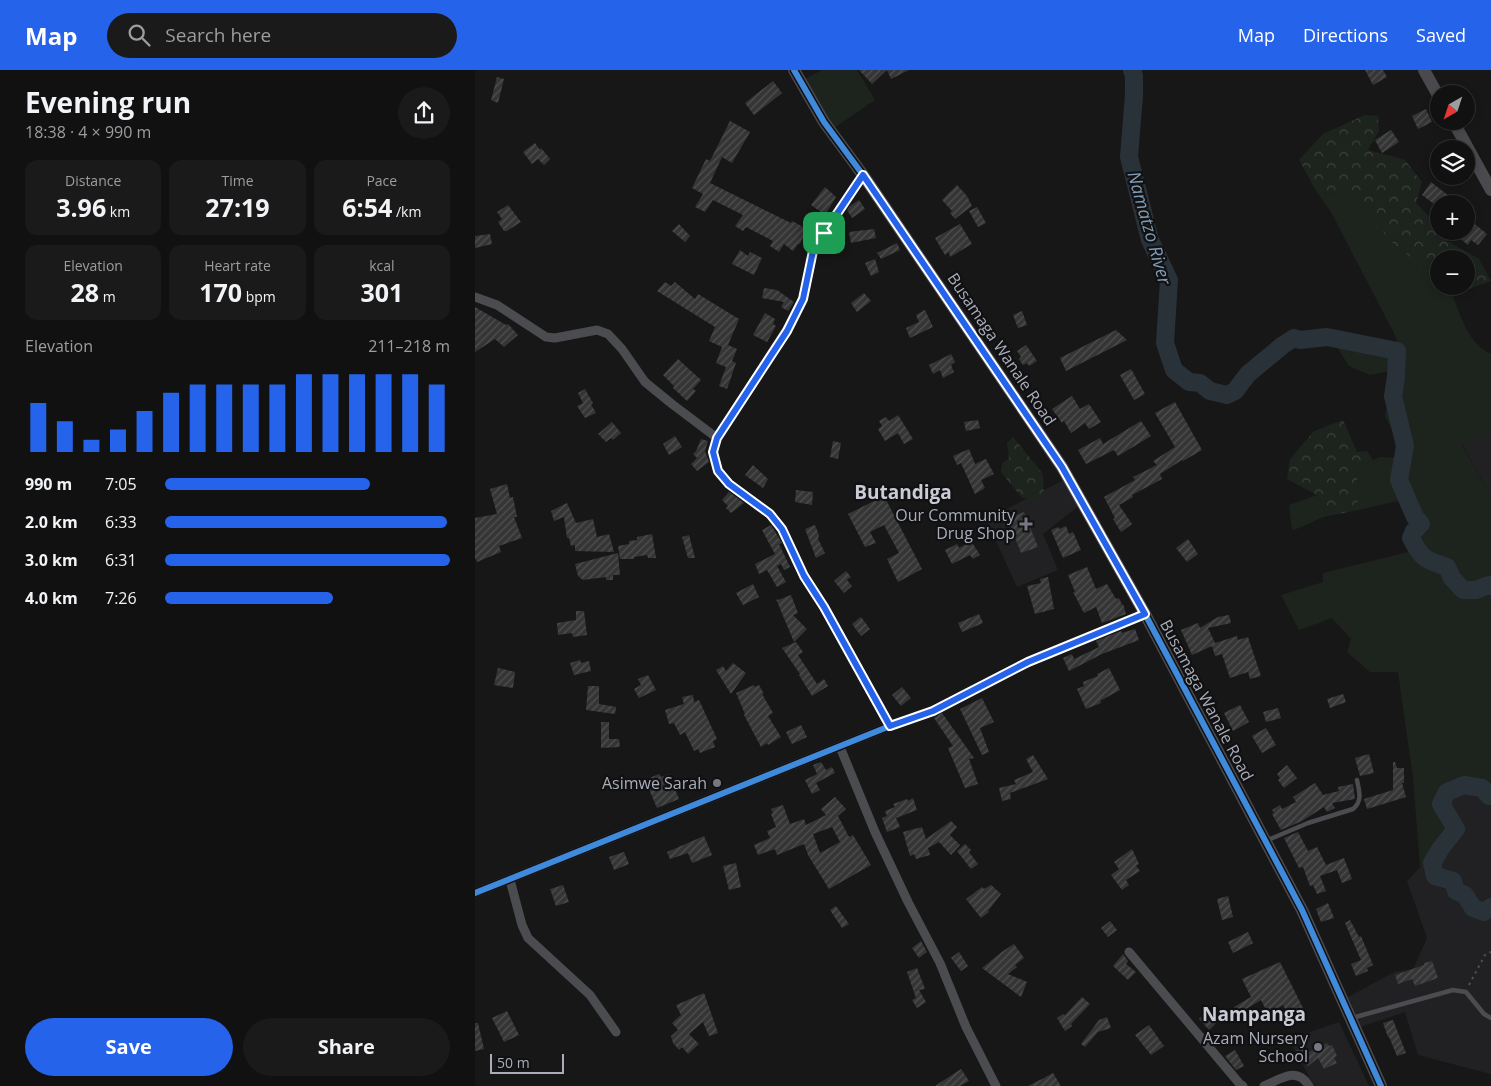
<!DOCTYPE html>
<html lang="en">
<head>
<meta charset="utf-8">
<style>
	:root { --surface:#111; --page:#1a1a1a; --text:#f1f3f6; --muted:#9c9d9f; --line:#303131; --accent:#2563eb }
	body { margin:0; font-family:"Open Sans",sans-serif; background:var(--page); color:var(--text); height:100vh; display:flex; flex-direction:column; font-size:19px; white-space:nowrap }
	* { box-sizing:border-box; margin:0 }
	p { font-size:16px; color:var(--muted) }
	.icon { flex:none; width:28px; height:28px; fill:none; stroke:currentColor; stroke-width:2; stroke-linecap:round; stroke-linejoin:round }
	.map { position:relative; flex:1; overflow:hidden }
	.details { display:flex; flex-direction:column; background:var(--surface); width:475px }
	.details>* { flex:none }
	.needle { width:32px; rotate:219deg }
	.tools { position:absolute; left:955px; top:15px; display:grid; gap:10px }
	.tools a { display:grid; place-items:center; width:45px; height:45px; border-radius:50%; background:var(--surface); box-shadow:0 2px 8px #0003,0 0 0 1px var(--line); font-size:25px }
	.scale { position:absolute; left:15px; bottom:12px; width:74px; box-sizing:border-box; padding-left:5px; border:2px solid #a8adb8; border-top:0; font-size:14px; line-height:18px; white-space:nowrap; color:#a8adb8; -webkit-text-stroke:4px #111113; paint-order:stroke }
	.pin { position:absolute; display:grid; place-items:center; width:42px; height:42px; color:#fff; margin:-21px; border-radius:10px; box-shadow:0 2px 8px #0006 }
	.round { display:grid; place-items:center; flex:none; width:52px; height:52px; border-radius:26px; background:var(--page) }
	.overview { display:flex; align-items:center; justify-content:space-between; height:85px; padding:0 25px }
	h1 { font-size:28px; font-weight:700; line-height:38px }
	.stats { display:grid; grid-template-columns:repeat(3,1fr); gap:8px; height:85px; padding:5px 25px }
	.stats div { display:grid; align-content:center; border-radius:12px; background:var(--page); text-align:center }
	.stats b { font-size:25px; font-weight:700 }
	.stats small { font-size:14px; font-weight:400 }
	.stats p { font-size:14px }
	.chart { height:140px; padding:10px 25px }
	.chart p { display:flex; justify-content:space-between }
	.chart svg { width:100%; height:90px; margin-top:5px; stroke:var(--accent); stroke-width:6 }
	.cta { display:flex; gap:10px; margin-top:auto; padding:10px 25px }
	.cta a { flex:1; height:58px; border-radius:30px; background:var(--accent); color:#fff; font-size:20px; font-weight:700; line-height:58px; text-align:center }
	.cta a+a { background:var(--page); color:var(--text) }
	ul { padding:0 25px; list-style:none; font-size:16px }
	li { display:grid; grid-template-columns:80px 60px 1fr; align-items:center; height:38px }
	li i { height:12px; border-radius:6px; background:var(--accent) }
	header { display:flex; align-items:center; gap:30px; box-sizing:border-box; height:70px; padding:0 25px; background:var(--accent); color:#fff }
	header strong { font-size:24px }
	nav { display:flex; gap:28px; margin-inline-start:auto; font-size:18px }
	.search { width:350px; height:45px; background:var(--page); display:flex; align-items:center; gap:12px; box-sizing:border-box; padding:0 18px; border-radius:28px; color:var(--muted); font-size:19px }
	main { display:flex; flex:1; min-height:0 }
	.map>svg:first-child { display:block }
	.built { fill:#212123 }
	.grass { fill:#1d241e }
	.forest { fill:url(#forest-crowns) }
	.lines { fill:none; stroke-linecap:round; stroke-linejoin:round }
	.river { stroke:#2a3239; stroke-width:18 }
	.building { fill:url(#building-hatch); fill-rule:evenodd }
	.path { stroke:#4d4e52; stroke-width:2; stroke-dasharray:2.5 4; stroke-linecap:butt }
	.lane { stroke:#4b4c50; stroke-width:4.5 }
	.street { stroke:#4b4c50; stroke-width:9 }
	.secondary { stroke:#4a4a4e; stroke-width:12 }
	.cycleway-casing { stroke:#111113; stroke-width:9 }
	.cycleway { stroke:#408adc; stroke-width:6 }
	.route-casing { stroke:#fff; stroke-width:10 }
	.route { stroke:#2563eb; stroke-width:6 }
	.poi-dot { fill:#757880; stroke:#111113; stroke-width:2 }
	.labels { text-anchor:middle; stroke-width:4.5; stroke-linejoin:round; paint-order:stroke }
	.street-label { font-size:16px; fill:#a8adb8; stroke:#111113 }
	.poi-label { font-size:16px; fill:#a8adb8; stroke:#111113; text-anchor:end }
	.water-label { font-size:18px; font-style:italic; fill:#7f9bb3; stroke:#111113 }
	.quarter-label { font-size:19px; font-weight:bold; fill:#c9ccd4; stroke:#111113 }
</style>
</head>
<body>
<header>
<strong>Map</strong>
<div class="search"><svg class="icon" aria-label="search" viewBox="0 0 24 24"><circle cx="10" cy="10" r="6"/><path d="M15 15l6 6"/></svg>Search here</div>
<nav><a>Map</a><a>Directions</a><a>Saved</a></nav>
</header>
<main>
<section class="details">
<div class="overview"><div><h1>Evening run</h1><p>18:38 · 4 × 990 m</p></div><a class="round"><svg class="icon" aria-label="share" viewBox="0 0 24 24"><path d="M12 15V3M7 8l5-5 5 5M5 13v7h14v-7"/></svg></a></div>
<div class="stats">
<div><p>Distance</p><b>3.96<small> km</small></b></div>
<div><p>Time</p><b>27:19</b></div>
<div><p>Pace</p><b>6:54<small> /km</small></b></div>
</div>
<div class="stats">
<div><p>Elevation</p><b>28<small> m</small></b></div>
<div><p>Heart rate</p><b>170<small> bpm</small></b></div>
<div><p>kcal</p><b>301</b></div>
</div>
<div class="chart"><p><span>Elevation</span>211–218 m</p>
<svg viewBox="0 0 160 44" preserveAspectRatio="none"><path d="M5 44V20M15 44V29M25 44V38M35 44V33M45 44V24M55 44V15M65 44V11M75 44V11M85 44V11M95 44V11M105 44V6M115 44V6M125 44V6M135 44V6M145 44V6M155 44V11"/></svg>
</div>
<ul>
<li><b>990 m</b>7:05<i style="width:72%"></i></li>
<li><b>2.0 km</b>6:33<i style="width:99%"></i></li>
<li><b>3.0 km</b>6:31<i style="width:100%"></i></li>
<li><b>4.0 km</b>7:26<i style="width:59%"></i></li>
</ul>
<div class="cta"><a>Save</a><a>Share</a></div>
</section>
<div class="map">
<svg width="1016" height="1016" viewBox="0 0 1016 1016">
	<defs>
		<pattern id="forest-crowns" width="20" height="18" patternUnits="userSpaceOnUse" patternTransform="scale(1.25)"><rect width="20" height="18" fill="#1d241e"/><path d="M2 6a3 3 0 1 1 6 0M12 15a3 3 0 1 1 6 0" fill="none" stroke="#3b413d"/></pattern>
		<pattern id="building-hatch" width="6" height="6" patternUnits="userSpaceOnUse" patternTransform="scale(1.25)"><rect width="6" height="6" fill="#353536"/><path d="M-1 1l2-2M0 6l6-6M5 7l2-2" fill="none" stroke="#4f5051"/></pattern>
	</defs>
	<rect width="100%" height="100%" fill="#171717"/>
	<path class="built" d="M1016 299V426L987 374Z
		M591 409 605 435 568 464 583 500 542 517 511 449Z
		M989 715 1007 718 1014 725 1016 723V1004L943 985 930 942 885 957 873 927 919 902 938 899 952 868 932 811 981 759 966 734 972 722Z
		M864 952 894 1016H839L814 969Z"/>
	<path class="grass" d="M347 0H382L400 30 359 58 330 9Z
		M875 121 898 138 944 194 964 203V216H980L983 223 978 227C988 250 992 272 1016 284V362L987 375 1016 426V723L1014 726 1007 718 989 715 972 722 966 734 981 759 966 778 945 797 938 708 923 602H895L872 582 876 569 857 548 824 560 806 525 848 512V503L933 482 940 476 936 468 941 455 932 429 883 440 882 397 905 387 923 388 922 369 910 346 915 322V301L895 305 874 296 862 277 886 267 919 276 922 269 856 142 843 124Z
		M842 425 853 446C840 449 830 457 817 460L814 435Z"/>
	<path class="forest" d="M890 45 903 46 904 61 893 80 930 90 947 112 941 133 961 153 964 161H966L971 170 1004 189 1016 211 983 223 980 216H991V189H964V203L944 194 911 167 898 139 875 121 843 124 824 90 848 64Z
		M868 350 882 382 892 381 898 390 882 397 883 440 853 446 842 425 812 409 815 389 839 361Z
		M538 367 568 404 569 424 559 431 546 427 526 402 527 393 534 389 532 373Z"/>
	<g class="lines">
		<path class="river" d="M657 0 659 6V25L654 87 675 170 694 210 690 273 699 300 714 312 725 313 735 321 752 325 760 321 773 304 808 275 819 268 825 270 852 267 922 281 921 307 918 326 930 376 924 410 940 447 946 454 939 461 936 468C946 488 950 490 972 497L977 508 988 520H1001L1014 515 1016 516
			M1016 723 1014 726 1007 718 989 715 972 722 966 734 981 759 966 778 957 793 960 806 978 811 981 821 990 825 998 838 1009 842 1016 837"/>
	</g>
	<path class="building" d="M384 0H434L416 9 412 0 397 14Z
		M890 0H908L912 7 898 15Z
		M22 7 29 9 23 33 16 30Z
		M298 11 307 23 279 45 270 33Z
		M951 39 957 52 943 59 937 46Z
		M255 51 275 62 257 93 247 87 235 113 316 153 317 151 332 159 325 174H323L318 181 309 174 304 182 295 176 298 171 271 157 268 161 260 156 268 145 238 130 230 142 220 137 228 124 217 118 231 89 235 91Z
		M916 60 924 72 907 83 900 70Z
		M60 73 65 80 66 78 75 89 69 95 63 89 57 94 48 82Z
		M956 112 974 126 968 134H959L947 125Z
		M482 115 492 126 497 136 480 149 475 143 477 141 467 130Z
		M350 117 361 127 350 145 336 135Z
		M384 130 390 139 377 148 372 140 375 136Z
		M33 135 46 152 32 161H29L23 152 27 149 22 142Z
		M502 137 511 153 503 157 494 141Z
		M991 147 1012 164 1003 175 996 170 993 175 976 161H991Z
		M204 154 215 166 210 172 197 161Z
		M485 154 497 174 475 187 474 182 470 185 460 168Z
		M399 159 401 168 376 173 374 162Z
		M15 164 17 174 0 178V166Z
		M422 173 425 180 406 189 402 183Z
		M265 180 273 186 275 182 287 188 279 205 257 194Z
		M400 189 404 202 396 206 390 193Z
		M190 212 196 216 200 212 220 229 223 224 264 249 253 275 262 279 257 291 261 293 252 319 244 316 251 297 241 293 247 277 234 271 240 257 182 221Z
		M289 218 302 220 319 232 313 241 306 237 309 232 287 228Z
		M389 223 396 231 382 242 376 233Z
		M0 237 31 255 33 254 43 265 29 277 20 269 0 282Z
		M450 240 458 257 435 268 431 258 444 252 441 245Z
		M547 241 552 255 543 258 538 245Z
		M290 243 300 249 298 254 301 256 292 272 278 265Z
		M641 260 652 270 591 301 585 288Z
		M551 275 562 291 554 296 552 293 548 295 544 289 546 287 542 281Z
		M476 284 480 292 476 295 479 302 468 308 465 300 458 304 454 295Z
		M203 289 226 310 218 319 221 321 212 331 198 318 199 316 188 305Z
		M656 299 670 324 659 330 645 305Z
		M110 319 118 333 116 334 121 343 110 348 102 336 108 333 103 323Z
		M597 326 605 339 614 334 626 352 614 359 610 353 596 363 589 351 587 353 577 339Z
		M700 332 727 380 708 391 707 390 685 404 687 409 657 425 658 427 644 435 657 454 646 462 638 449 640 448 629 427 660 410 658 407 682 395 678 391 700 377 680 343Z
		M423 345 438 369 429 374 423 363 410 371 403 359 407 356 404 351 411 347 414 351Z
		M503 350 505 358 491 361 489 352Z
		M666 351 676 366 643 386 639 380 611 394 603 380 625 368 628 374Z
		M137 352 146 363 138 370 136 368 131 372 123 364Z
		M200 366 207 377 194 385 188 374Z
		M226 369 233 371 230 381 234 392 222 401 216 394 222 388 218 384 221 381Z
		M358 371 366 373 363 389 355 387Z
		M494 379 500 394 511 389 519 404 506 410 510 418 500 424 486 393 482 395 478 386Z
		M278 395 293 409 288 418 270 405Z
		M32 414 35 428 38 427 42 447H39L47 468 24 476 26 482 2 492 0 488V448L22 444 15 419Z
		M321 420 338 422 337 435 320 432Z
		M254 422 269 433 256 443 251 438 253 436 247 430Z
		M409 426 447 499 423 512 412 489 424 483 409 455 395 462 401 473 390 477 373 444Z
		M92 433 101 453 118 449 122 467 134 464 139 482 100 481V475L96 476 94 468H92L89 447 79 451 76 441Z
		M549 442 563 477 546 483 533 449Z
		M296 455 307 473 304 474 315 497 309 500 306 494 302 496 311 512 302 517 292 500 284 504 280 494 300 484 287 460Z
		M340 455 344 465 343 469 350 483 341 488 330 459Z
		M591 456 594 464 598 462 606 480 588 488 576 460 583 457 584 459Z
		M177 464 181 488H173L172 485 159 487V489H145L143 476 154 474V471L162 470V467Z
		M214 465 220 488H213L207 467Z
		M713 469 723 484 712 492 701 478Z
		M496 471 505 485 498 489 495 485 477 494 470 480 482 474 484 478Z
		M143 483 145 505H138V510H131V507L108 510 103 506 100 494Z
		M612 497 621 519 632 514 641 529 644 528 647 535 648 534 651 544 627 553 621 537 609 543 598 522H600L593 505Z
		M371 501 376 507 372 510 377 516 369 523 359 511Z
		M573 507 579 539 560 544 552 516 566 513 565 509Z
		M278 514 284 527 268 535 261 523Z
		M316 525 323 543 318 545 332 559 319 572 301 529 303 530Z
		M101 541H109L112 565 98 567 97 563 83 565 82 553 101 550Z
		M504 544 508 553 487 562 483 553Z
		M754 545 756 553 733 558 740 573 762 566 763 570 773 567 786 606 775 609 773 602 755 608 747 584 740 586 737 576 717 585 706 560 723 553 725 558 743 547Z
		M386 547 395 559 386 566 377 554Z
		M660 559 664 570 627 584 594 601 588 588 597 584 599 589 624 577 621 571 646 561 647 563Z
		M321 572 328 582 323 585 342 614 349 609 353 616 337 626 324 605 325 604 307 578Z
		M105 590 106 593 114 591 116 601 99 605 95 593Z
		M258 593 271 603 256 624 241 600 248 596 251 601Z
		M23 598 40 602 38 618 19 615Z
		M634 598 645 620 625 631 626 633 611 639 602 619 609 616 608 612 623 606 622 604Z
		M173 605 181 620 164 628 159 619 166 615 163 609Z
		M279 615 280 617 284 615 289 624H287L298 643 293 646 306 667 293 675 292 673 286 677 269 645 270 644 261 623Z
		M113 616H124V634L141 637 140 644 111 640Z
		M427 617 436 628 426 636 417 625Z
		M868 624 871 632 855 638 852 629Z
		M218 625 219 632 224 630 242 669 238 671 240 677 225 683 223 679 219 681 210 662 205 665 199 653 194 654 190 640 209 634 207 627Z
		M507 628 519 652 505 658 514 682 507 685 485 639Z
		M765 635 774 652 758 661 749 643Z
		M803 638 806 648 791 652 788 642Z
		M467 643 499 688 494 689 503 714 490 718 473 678 478 676 459 648Z
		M126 652H134V669H144L145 677 126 678Z
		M326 655 332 667 317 674 311 662Z
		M791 658 801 675 787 683 777 666Z
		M894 684 899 703 885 706 880 688Z
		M558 685 573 709 535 723 536 729 527 731 524 718 541 714 539 710 558 702 551 689Z
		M346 692 351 700 357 697 360 703 341 713 345 720 337 724 330 710 342 704 338 695Z
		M918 692H920L922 698H929V713H927L931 727 892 739 889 729 918 720Z
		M812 695 822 708 809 718 803 710 805 708 802 704Z
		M184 704 186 707 194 704 204 729 182 738 170 710Z
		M840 713 848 725 864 721 863 717 878 714 880 729 857 733 860 738 852 742 849 737 827 751 806 760 797 744 799 743 797 740 805 735 807 739 821 732 818 727Z
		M360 727 371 739 363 746 374 767 378 765 396 795 354 819 333 785 329 774 302 785 300 779 283 785 279 775 295 768 292 761 301 757 296 744 298 743 296 739 308 735 315 754 329 749 331 755 351 745 346 739ZM357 757 365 772 345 783 338 764Z
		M438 728 442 740 421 748 425 757 412 762 407 748 412 746 410 741 420 737 418 734 432 729 433 731Z
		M476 751 482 757 475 765 485 775 476 785 464 772 453 778 455 785 441 789 439 784 435 786 428 762 447 757 451 769Z
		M823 762 833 781 842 777 851 795 869 788 877 809 867 813 862 800 845 806 851 821 842 824 838 815 835 816 828 797 824 798 809 768Z
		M229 766 237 785 217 793 213 783 195 789 192 782Z
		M490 774 496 780 494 782 503 794 496 799 482 781Z
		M657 779 664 794 661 796 665 801 651 810 654 815 647 820 636 805 644 799 639 792Z
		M149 782 154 794 139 800 134 787Z
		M261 793 266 817 254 820 248 796Z
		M88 815 94 832 81 836 75 819Z
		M516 815 526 824 513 841 514 842 506 848 491 829 507 817 509 819Z
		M753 826 758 847 747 850 742 829Z
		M853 833 859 848 846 852 841 839Z
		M361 836 374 854 367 858 355 840Z
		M875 850 884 867 886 866 898 895 892 898 893 901 881 906 876 894 886 890 870 853Z
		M635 851 642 860 633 867 626 858Z
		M773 862 778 873 758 883 753 872Z
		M446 871 452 882 444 888 437 878Z
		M539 874 549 888 540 895 542 897 533 904 552 912 546 927 507 898 528 881Z
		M484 882 493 896 486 901 476 888Z
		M648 884 653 891 651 894 661 902 653 910 638 896Z
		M957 891 963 908 940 916 937 909 923 914 920 905 949 895V893Z
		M805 892 830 942 816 950 808 935 793 944 786 930 763 944 759 937 776 927 767 909Z
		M442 898 450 919 444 920 451 932 442 938 437 930 441 928 432 902Z
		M229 923 243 963 234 966 228 952 214 964 224 974 213 984 207 977 204 980 198 973 196 966 203 960 197 953 206 945 201 935Z
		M607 927 615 934 596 954 597 956 590 961 582 948 588 944 590 945Z
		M32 941 44 965 29 972 17 948Z
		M732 942 742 952 734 960 724 949Z
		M632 947 636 958 623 962 610 977 606 974 624 950Z
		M918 950 931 983 922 986 914 967H913L908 953Z
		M0 953H3L9 979 0 981Z
		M674 955 689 976 676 985 660 965Z
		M852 973 854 976 857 975 862 986 859 988 862 993 849 999 843 988 833 996 821 981 827 976 832 983Z
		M760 980 769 996 761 1000 750 986Z
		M486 999 494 1011 485 1016H460Z
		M578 1003 586 1016H553L569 1008Z"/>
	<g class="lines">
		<path class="path" d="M994 915 1010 885 1016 882"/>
		<path class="lane" d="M793 770 833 753 878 739C888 731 884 721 882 710
			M877 948 978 920 991 922 1009 944 1016 948"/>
		<path class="street" d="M388 105 349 163 338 181 328 229 311 261 242 368 238 382 243 401 254 414 295 444 307 459 329 506 349 537 415 656
			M0 227 22 235 71 267 80 268 122 260 133 264 147 279 170 312 197 334 242 368
			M365 677 400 762 433 832 465 893 491 957 521 1016
			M35 810 47 855 53 868 115 925 141 962
			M0 823 415 656 457 641 553 592 670 544
			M654 882 764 1013 768 1016
			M789 1016C806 1009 822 996 834 1016"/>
		<path class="secondary" d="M319 0 349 52 388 105 587 397 670 544 827 840 906 1016
			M949 0 964 27
			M978 51 1016 120"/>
		<g class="cycleway-casing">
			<path id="cycleway" d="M319 0 349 52 388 105 587 397 670 544 827 840 906 1016
				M0 823 415 656 457 641 553 592 670 544"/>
		</g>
		<use href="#cycleway" class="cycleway"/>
	</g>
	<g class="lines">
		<g class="route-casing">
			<path id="route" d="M388 105 587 397 670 544 553 592 458 641 415 656 349 537 329 506 307 459 295 444 254 414 243 401 238 382 242 368 312 261 328 229 338 181 349 163Z"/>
		</g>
		<use href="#route" class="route"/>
	</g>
	<g class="poi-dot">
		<path d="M548.5 446.5h5v5h5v5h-5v5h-5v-5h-5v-5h5z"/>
		<circle cx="242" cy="713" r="5"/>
		<circle cx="843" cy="977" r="5"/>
	</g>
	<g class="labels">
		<g class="street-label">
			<text transform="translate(527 279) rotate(56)" y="6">Busamaga Wanale Road</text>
			<text transform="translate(732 630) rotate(62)" y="6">Busamaga Wanale Road</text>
		</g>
		<g class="poi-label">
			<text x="540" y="451">Our Community<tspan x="540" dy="18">Drug Shop</tspan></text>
			<text x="232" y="719">Asimwe Sarah</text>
			<text x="833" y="974">Azam Nursery<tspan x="833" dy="18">School</tspan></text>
		</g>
		<g class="water-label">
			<text transform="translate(674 158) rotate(74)" y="6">Namatzo River</text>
		</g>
		<g class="quarter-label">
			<text x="428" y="429">Butandiga</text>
			<text x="779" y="951">Nampanga</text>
		</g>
	</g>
</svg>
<div class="tools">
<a><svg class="needle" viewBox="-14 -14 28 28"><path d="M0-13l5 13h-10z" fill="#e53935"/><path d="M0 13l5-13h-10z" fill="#9c9d9f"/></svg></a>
<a><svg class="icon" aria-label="layers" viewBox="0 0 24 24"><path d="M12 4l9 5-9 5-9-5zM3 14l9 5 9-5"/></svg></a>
<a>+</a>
<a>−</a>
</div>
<div class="scale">50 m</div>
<div class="pin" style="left:349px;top:163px;background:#1e9e55"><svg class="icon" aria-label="arrive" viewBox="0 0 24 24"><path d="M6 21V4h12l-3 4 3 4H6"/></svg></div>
</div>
</main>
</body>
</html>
